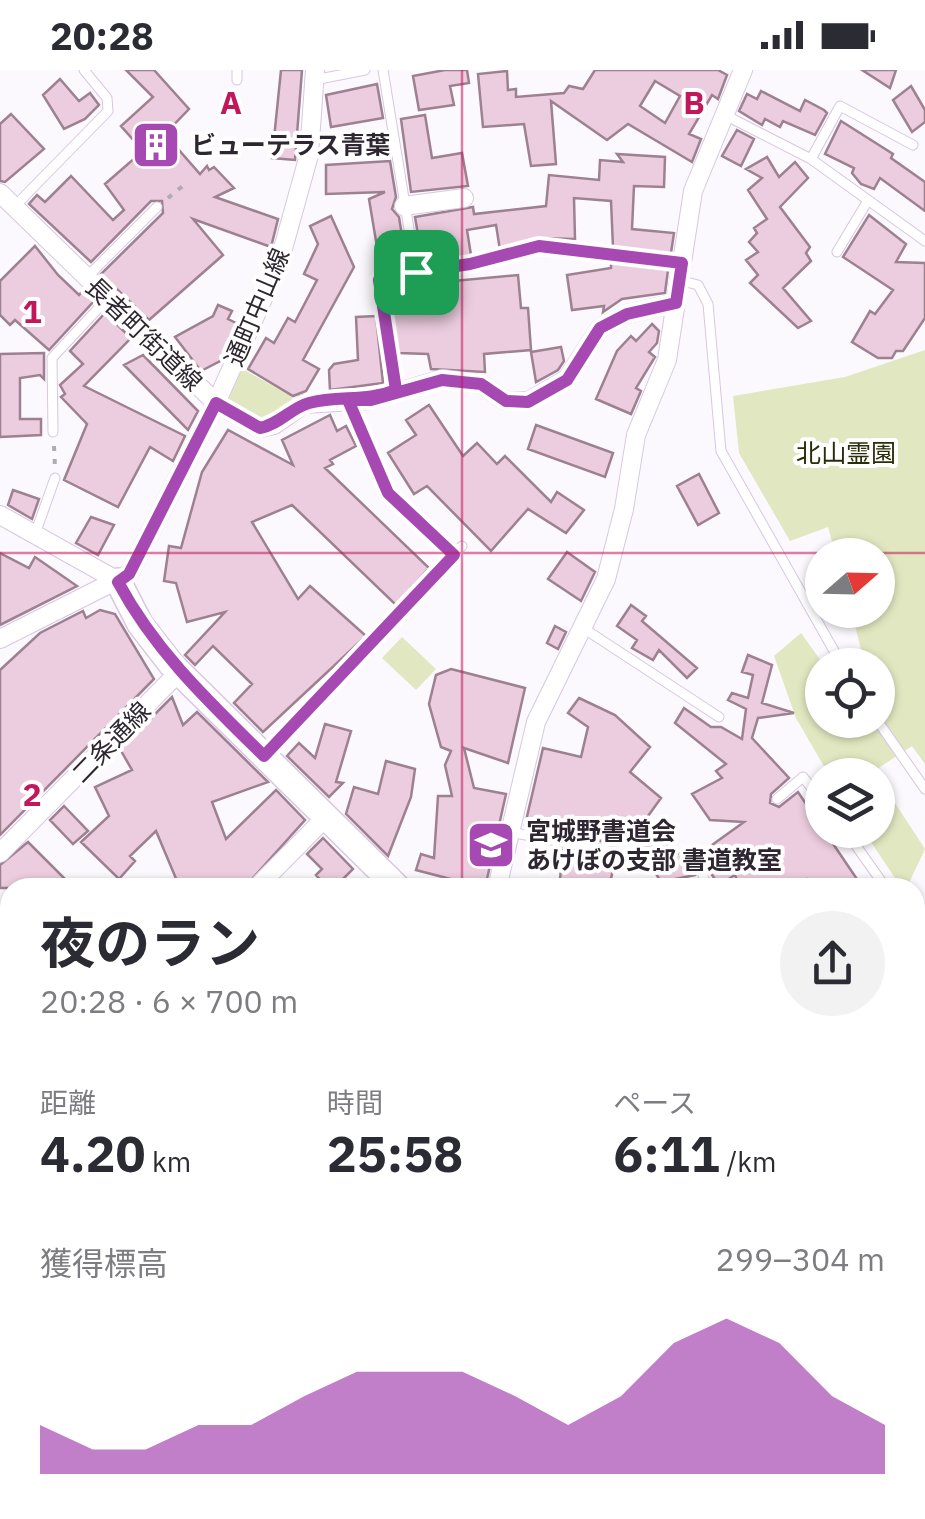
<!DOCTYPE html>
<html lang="ja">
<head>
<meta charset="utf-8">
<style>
	:root { --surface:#fff; --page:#f2f2f3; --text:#2b2b33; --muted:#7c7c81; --accent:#a649b2 }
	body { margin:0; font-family:"IBM Plex Sans","Noto Sans JP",sans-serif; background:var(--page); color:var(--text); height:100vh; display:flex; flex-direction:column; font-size:38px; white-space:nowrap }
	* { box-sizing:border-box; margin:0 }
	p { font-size:32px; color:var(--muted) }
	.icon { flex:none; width:55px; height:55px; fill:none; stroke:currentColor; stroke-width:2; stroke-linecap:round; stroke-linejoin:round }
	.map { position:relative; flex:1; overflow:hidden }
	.side { position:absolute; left:0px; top:808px; width:925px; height:642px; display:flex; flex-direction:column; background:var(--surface); border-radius:30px 30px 0 0; box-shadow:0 2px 8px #0004 }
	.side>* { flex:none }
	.needle { width:65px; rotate:70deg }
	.tools { position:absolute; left:805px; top:468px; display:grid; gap:20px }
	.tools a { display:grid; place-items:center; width:90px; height:90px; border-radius:50%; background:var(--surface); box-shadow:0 2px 8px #0004; font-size:50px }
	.pin { position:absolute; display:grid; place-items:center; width:85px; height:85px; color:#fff; margin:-42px; border-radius:20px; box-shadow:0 5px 15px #0006 }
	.round { display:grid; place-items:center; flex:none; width:105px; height:105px; border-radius:52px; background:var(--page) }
	.headline { display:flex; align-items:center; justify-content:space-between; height:170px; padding:0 40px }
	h1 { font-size:55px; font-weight:700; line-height:75px }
	.stats { display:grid; grid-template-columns:repeat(3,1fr); gap:15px; height:170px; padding:10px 40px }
	.stats div { display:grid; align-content:center }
	.stats b { font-size:50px; font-weight:700 }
	.stats small { font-size:28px; font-weight:400 }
	.stats p { font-size:28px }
	.chart { height:280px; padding:20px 40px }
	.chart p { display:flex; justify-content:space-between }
	.chart svg { width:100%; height:180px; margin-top:10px; fill:var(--accent); opacity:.7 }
	.status { display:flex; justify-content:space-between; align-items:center; height:70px; padding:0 50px; background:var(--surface); direction:ltr }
	.status svg { height:28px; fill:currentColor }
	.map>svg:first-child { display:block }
	.green { fill:#e1e8c1 }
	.building { fill:#eccddf; stroke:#9d8191; stroke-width:2.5; fill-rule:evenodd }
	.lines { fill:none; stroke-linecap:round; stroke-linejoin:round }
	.lane-casing { stroke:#d8c7e2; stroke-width:11 }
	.street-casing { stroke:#d8c7e2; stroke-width:20 }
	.secondary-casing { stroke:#d8c7e2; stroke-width:28 }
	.path { stroke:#b0abb3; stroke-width:4; stroke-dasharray:5 8; stroke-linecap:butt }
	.lane { stroke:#fff; stroke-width:9 }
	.street { stroke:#fff; stroke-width:18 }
	.secondary { stroke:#fff; stroke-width:25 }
	.route-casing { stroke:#fff; stroke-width:20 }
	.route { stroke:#a649b2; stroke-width:12 }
	.grid { fill:none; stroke:#c2185b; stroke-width:2.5; stroke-opacity:0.55 }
	.labels { text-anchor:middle; stroke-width:8; stroke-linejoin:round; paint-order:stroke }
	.poi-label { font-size:25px; font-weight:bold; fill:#2e2731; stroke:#fff; text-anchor:start }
	.street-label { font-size:25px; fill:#2e2731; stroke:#fff }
	.park-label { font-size:25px; fill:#2a2e08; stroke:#fff }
	.grid-label { font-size:32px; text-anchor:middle; font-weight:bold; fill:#c2185b; stroke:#fff; stroke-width:8; stroke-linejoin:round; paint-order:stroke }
</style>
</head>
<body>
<div class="status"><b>20:28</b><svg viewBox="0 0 49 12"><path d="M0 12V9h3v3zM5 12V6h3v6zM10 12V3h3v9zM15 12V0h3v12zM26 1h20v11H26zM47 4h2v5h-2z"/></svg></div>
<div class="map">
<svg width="925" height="1449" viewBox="0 0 925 1449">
	<rect width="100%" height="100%" fill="#fbf8fe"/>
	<path class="green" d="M925 280V694L912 676 874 701 876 705H829L796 648 774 586 801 563 824 595 822 650H878V595H865L851 540H878V485H836L828 457 790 471 739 383 733 326 845 307Z
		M241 298 291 326 294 335 261 354 222 331Z
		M402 567 436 599 416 620 382 588Z
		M878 707 925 779 907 817H901L863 760H878Z
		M10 1144V1440H96L94 1449H0V1146Z"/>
	<path class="building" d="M126 0H154L189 39 165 64 200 104 207 96 209 100 214 97 234 118 215 127 278 149 271 177 193 149 223 185 149 250 101 204 163 143 162 131H151L91 192 29 134 37 125 45 132 71 106 113 150 124 140 105 114 143 81 121 56 153 27Z
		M281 0H302L295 90 272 88Z
		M445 0H467L469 13 450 16 454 35 419 40 413 6Z
		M595 0H718L727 5 718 29 712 25 689 64 701 69 692 92 628 54 607 70 551 31 556 94 531 96 524 54 483 57 478 4 507 1 508 20 516 19V27L564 23 569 16 583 19ZM655 11 680 26 665 53 640 36Z
		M862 0H896L890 18Z
		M60 9 79 31 90 23 99 35 85 49 64 59 43 25Z
		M377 14 383 48 331 57 326 25Z
		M911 16 925 40V52L912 62 893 30Z
		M761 21 800 41 805 30 824 40 827 43 815 65 783 51 780 57 765 49 762 55 739 41 747 24 757 29Z
		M11 44 44 79 5 112 0 111V54Z
		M425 45 432 88 462 83 468 116 411 122 401 49Z
		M841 51 893 84 891 88 925 112V141L880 108 874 119 861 114 852 103 854 98 825 84Z
		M737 60 754 69 741 96 722 86Z
		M617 84 665 87 664 117 634 116 632 159 674 163 671 183 613 177 611 131 574 128 575 169 537 168 531 174 500 180 496 155 467 160 471 185 423 194 415 147 473 137 474 144 546 136 549 105 599 110 600 90 623 92Z
		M767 87 779 107 795 92 808 108 780 137 810 177 806 183 811 191 783 218 811 251 798 258 750 213 758 205 746 190 758 182 749 172 757 163 754 158 767 149 748 120 762 108 746 99Z
		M390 91 396 127 392 139 399 147 407 197 381 201 369 129 385 122 326 124V95Z
		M869 145 906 174 896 192 925 193V248L903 281H896L892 288H878L852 272 870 241 875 244 893 220 843 187Z
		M331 146 354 197 303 290 319 299 306 321 293 326 248 299 266 268 274 273 288 248 295 252 317 210 304 204 318 174 310 156Z
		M35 176 58 205 79 225 83 221 94 231 49 280 15 250 10 255 0 245V211Z
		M611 193 668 200 665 223 622 229 603 242 604 236 572 240 567 205 611 198Z
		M518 205 521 238H528L531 280 484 284 485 302 431 299 428 284 399 283 388 217Z
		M218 235 232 241 228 249 238 254 222 290 201 301 175 267 213 246Z
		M105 243 131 268 84 316 185 366 173 391 150 377 118 437 64 410 87 354 61 327 65 324 60 315 83 294 70 281Z
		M376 246 383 313 330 320 329 300 334 294 358 290 356 247Z
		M652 254 659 261 657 273 649 282 655 287 636 318 641 321 631 344 596 329 617 281 631 266 636 271Z
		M561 277 564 291 558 300 536 312 531 282Z
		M44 283V309L40 305 20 308V349H41V365L0 367V284Z
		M143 285 198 341 188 360 124 295Z
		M429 335 463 386 477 373 497 394 505 386 551 432 557 422 584 440 566 463 528 439 491 481 427 416 414 424 388 383 416 365 406 350Z
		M330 345 337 361 346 356 356 376 330 390 333 394 325 398 429 498 396 535 292 435 252 452 298 529 310 516 366 566 263 662 234 633 252 614 213 576 195 595 185 585 225 542 187 552 176 513 164 511 169 476 181 478 202 402 228 360 293 395 282 370Z
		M536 355 613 383 605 407 528 379Z
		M699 404 719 443 698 455 677 416Z
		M13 420 39 429 32 449 8 435Z
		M91 447 114 455 98 485 76 473Z
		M567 482 595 502 581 531 548 509Z
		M0 483 29 498 35 487 77 516 0 555Z
		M631 535 646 546 642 551 697 598 687 608 659 580 653 590 632 578 637 570 617 556Z
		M100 540 115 544 154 609 0 765V600L40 563 83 541 86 548Z
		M555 556 566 562 558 579 547 573Z
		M748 585 772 595 762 633 794 643 758 648 752 668 789 708 771 724 770 733 779 737 798 722 863 818H814L807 809 791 818H740L735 805 719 815 710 802 705 780 744 752 710 750 692 724 722 708 716 701 726 694 675 653 684 638 711 657H721L742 669 746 639 728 630 732 623 748 628 753 605 742 602Z
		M451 599 525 618 508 693 464 678 474 718 506 724 485 818 416 800 421 784 434 788 438 726H452L445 695 451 681 441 677 429 634 436 605Z
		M172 627 183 655 197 642 268 712 212 732 226 769 276 720 305 750 244 818H180L156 761 130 786 135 791 119 809 81 772 109 746 95 717 132 700 120 679Z
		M579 628 615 645 650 677 630 702 661 728 648 746 673 785 689 780 695 805 661 812 623 749 622 758 610 773 525 755 543 678 581 687 588 657 568 643Z
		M325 654 351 661 336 712 343 713 329 727 287 686 299 673 315 688Z
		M386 691 415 699 411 727 388 786 346 744 354 717 378 724Z
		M64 736 88 761 73 774 50 750Z
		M323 768 353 799 334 818H328L316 805 322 799 307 784Z
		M28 772 74 818H0V795Z
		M563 780 614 795 609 818H559Z"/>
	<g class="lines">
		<g class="lane-casing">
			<path id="lane" d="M237 0V10
				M383 0 416 202
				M314 10 365 0
				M725 45 811 89 925 171
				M811 89 840 36 913 75
				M15 136 108 41 107 28 84 0
				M539 176 682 193
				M837 182 867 132
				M87 207 157 137
				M679 210 698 215 708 234 721 381 842 595
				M396 320 379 210 471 194
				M53 362 52 288 108 228
				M35 464 55 408
				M583 558 719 647
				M877 650 925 719
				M265 685 462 476
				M777 729 803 707 822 731
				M845 760 886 818
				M510 762 615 782
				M698 784 706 818
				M915 893 925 910
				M915 978 925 974
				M915 1067 925 1062
				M915 1155 925 1149
				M915 1353 925 1348
				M612 1440 615 1449
				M670 1440 674 1449
				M353 1449 371 1440"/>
		</g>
		<g class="street-casing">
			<path id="street" d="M0 123 216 333 260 358 274 355 304 334 371 330 442 309 481 314 506 331H529L567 309 600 258 627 244 676 233
				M404 136 464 128
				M0 445 118 511
				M0 569 129 504 216 333 279 193 309 85 315 0
				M0 783 179 602
				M256 818 326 747
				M497 818 536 652 606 509 624 439 636 365 667 290 693 121 743 0
				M0 876 10 885
				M0 1084 10 1074
				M102 1449 103 1440"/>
		</g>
		<g class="secondary-casing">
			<path id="secondary" d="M118 511 140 554 171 594 398 818
				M300 1449 302 1440"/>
		</g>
		<path class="path" d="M168 128 184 115
			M485 191 529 179
			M356 348 389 423 445 477
			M54 376 55 397"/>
		<use href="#lane" class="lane"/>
		<use href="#street" class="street"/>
		<use href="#secondary" class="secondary"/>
	</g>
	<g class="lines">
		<g class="route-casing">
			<path id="route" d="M416 202 379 210 396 320C366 332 339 325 309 333 291 338 280 354 260 358L216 333 129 504 118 512C155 581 208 631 264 686L454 485 388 423 348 330H371L442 310 481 314 506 331 528 332 567 310 600 258 627 244 676 233 682 193 539 176 470 194 416 202"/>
		</g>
		<use href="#route" class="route"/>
	</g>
	<path class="grid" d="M462 0V818M0 483H925M0 966H10M915 966H925M462 1440V1449"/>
	<defs>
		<g id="building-square" transform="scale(2.5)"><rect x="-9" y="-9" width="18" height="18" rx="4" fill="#a649b2" stroke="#fff"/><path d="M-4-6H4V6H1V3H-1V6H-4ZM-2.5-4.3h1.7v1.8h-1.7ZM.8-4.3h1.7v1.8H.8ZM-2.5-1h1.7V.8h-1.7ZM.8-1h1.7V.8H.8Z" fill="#fff"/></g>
		<g id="school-square" transform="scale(2.5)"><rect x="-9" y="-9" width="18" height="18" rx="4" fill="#a649b2" stroke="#fff"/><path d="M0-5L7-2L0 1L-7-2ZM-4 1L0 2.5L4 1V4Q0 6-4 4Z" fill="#fff"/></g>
	</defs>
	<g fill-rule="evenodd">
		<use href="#building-square" x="156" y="75"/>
		<use href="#school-square" x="491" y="775"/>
	</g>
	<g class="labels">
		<g class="poi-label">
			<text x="191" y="84">ビューテラス青葉</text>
			<text x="526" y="770">宮城野書道会<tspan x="526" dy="29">あけぼの支部 書道教室</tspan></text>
		</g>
		<g class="street-label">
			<text transform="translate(257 237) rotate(-67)" y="9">通町中山線</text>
			<text transform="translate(144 264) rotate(44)" y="9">長者町街道線</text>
			<text transform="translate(111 672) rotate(-46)" y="9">二条通線</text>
		</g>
		<g class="park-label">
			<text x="846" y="392">北山霊園</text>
		</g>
	</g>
	<g class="grid-label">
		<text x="231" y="44">A</text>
		<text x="694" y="44">B</text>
		<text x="32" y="253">1</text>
		<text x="32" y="736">2</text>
	</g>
</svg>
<div class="tools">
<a><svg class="needle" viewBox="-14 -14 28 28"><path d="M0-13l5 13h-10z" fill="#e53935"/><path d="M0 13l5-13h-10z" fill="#7c7c81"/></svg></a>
<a><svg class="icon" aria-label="locate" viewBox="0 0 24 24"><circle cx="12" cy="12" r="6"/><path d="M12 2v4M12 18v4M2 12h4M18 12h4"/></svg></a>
<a><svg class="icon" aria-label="layers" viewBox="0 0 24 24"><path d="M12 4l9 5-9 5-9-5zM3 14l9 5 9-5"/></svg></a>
</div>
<div class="pin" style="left:416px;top:202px;background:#1e9e55"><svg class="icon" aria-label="arrive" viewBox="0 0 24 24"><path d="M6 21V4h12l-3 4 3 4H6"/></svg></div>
<section class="side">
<div class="headline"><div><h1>夜のラン</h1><p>20:28 · 6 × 700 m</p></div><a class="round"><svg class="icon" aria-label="share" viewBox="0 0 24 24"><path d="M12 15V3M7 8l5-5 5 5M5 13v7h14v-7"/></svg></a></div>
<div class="stats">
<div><p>距離</p><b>4.20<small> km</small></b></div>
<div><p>時間</p><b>25:58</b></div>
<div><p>ペース</p><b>6:11<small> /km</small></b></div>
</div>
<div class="chart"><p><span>獲得標高</span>299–304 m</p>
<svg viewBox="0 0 160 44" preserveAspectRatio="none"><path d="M0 44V32L10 38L20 38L30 32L40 32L50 25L60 19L70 19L80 19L90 25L100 32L110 25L120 12L130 6L140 12L150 25L160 32V44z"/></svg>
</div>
</section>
</div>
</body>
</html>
